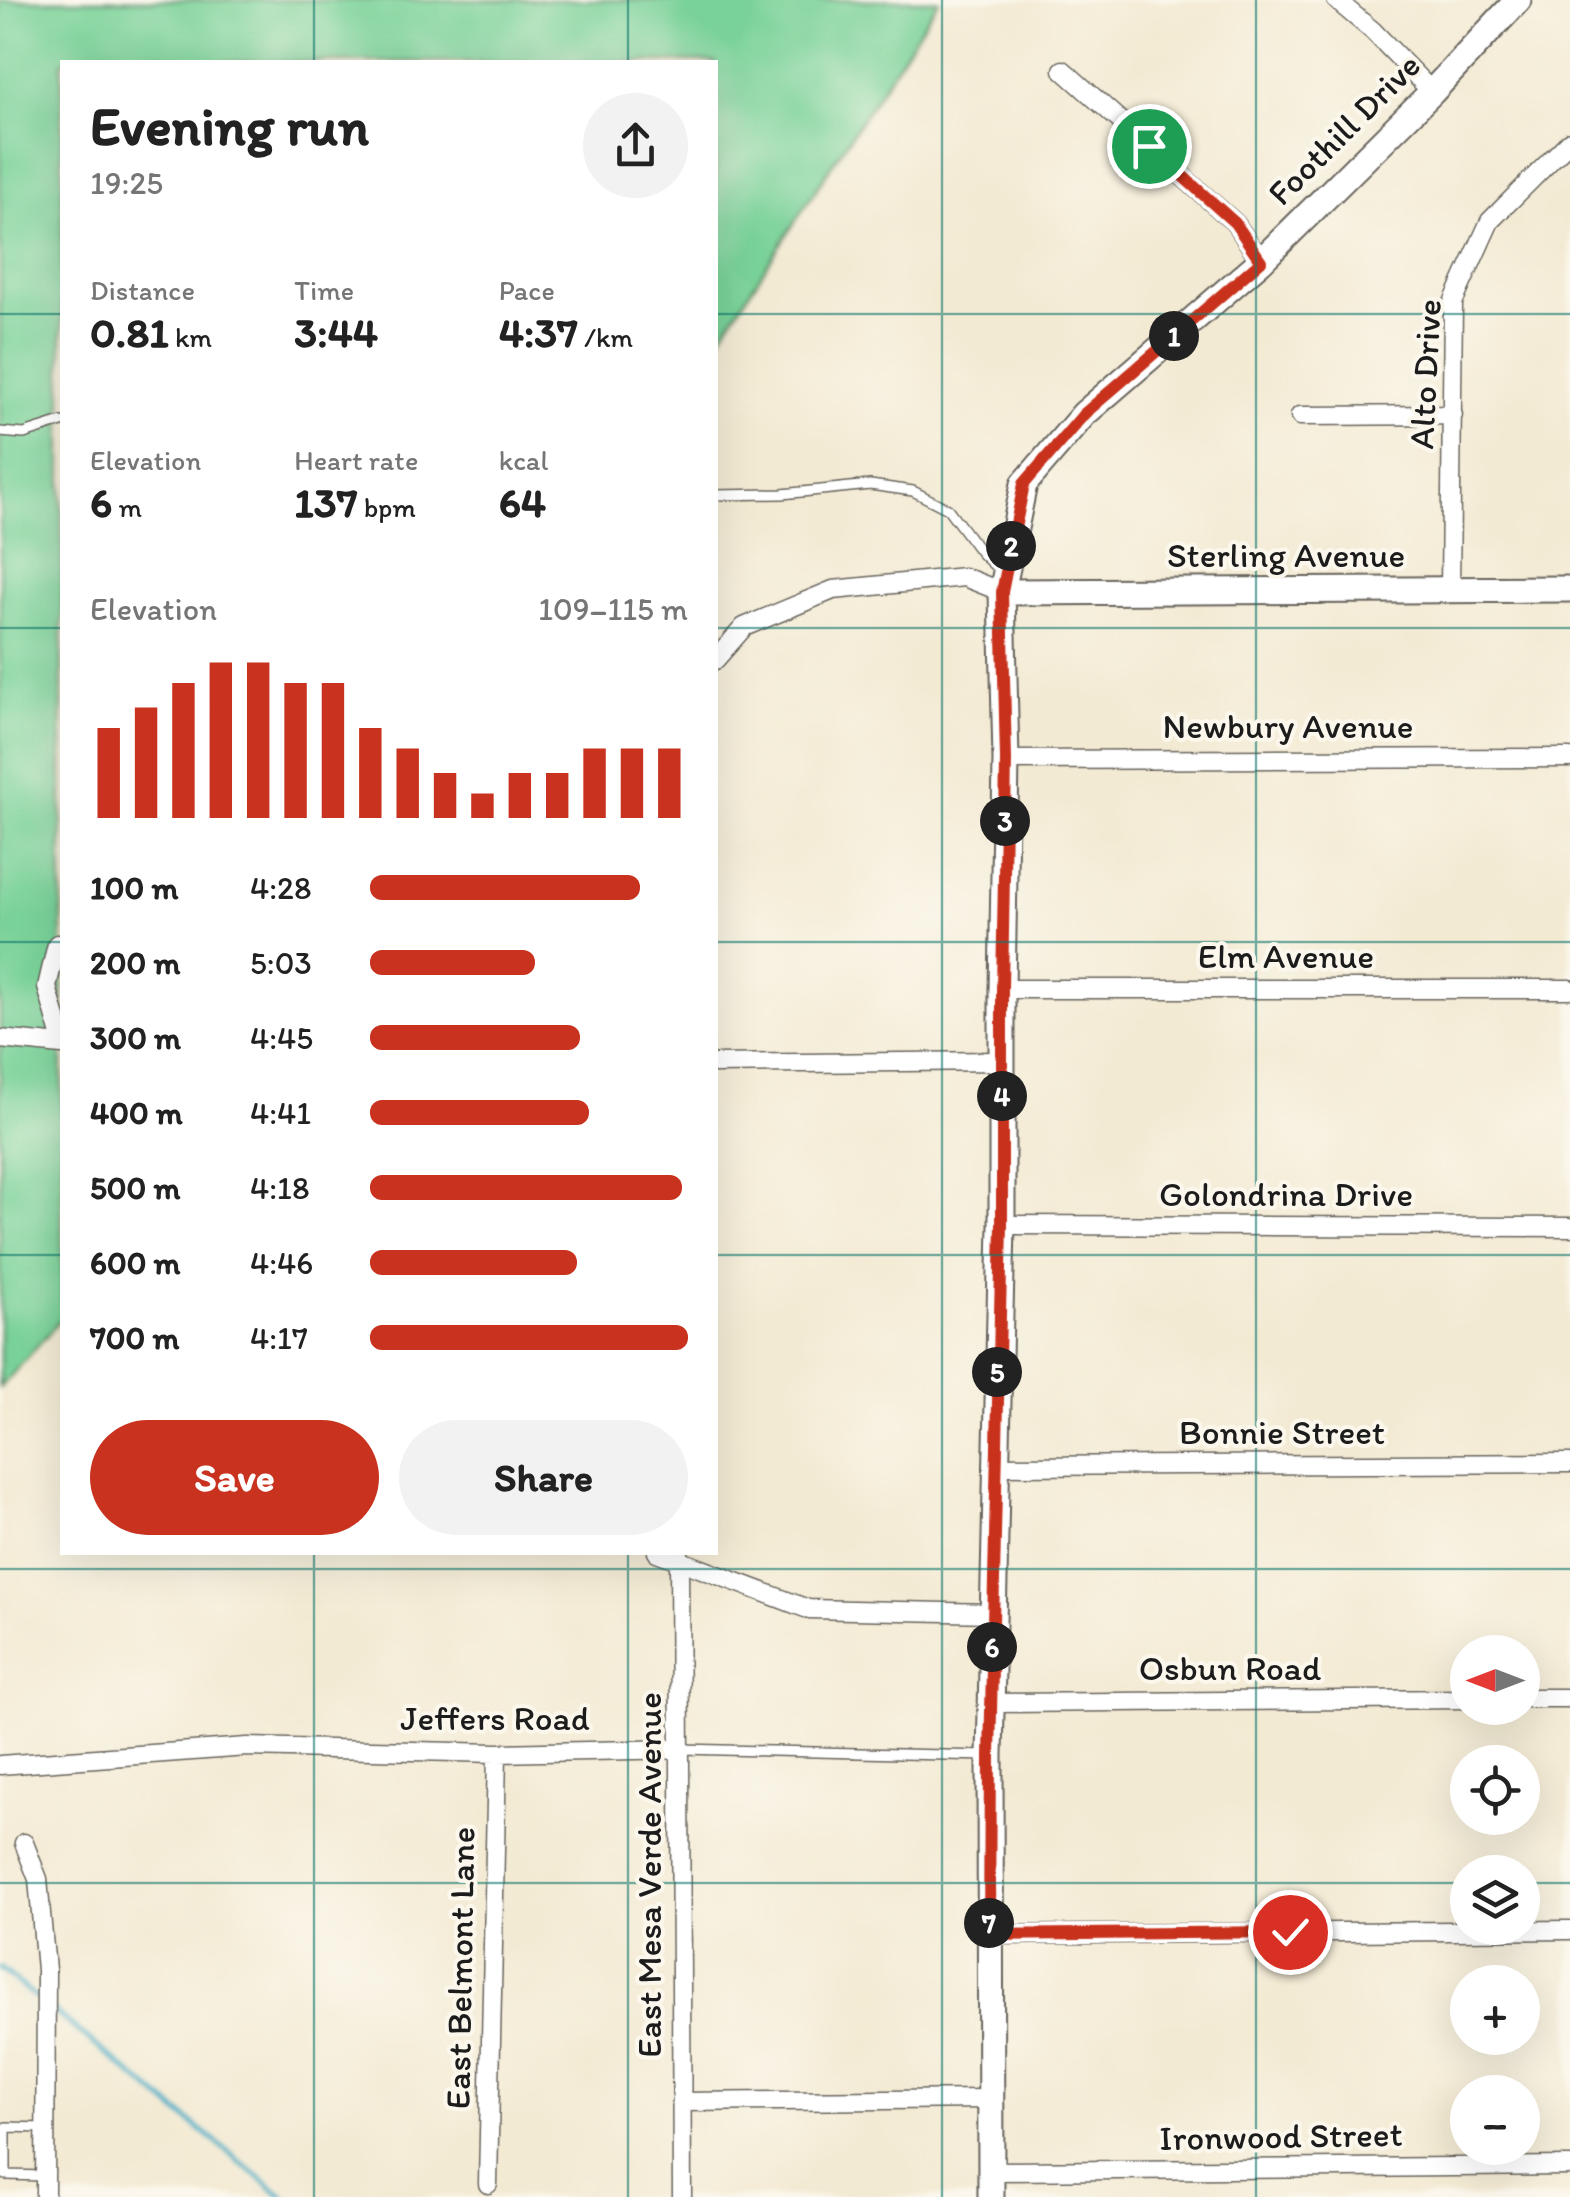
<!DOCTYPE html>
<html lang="en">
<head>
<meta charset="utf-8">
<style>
	:root { --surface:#fff; --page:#f2f2f2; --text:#222; --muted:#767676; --accent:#c8321e }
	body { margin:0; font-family:Itim,sans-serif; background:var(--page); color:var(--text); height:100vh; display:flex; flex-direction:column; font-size:38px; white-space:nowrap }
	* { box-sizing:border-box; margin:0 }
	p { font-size:32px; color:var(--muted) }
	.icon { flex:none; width:55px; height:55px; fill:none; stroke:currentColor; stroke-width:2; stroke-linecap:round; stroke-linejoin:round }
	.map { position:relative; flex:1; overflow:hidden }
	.side { position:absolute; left:60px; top:60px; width:658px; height:1495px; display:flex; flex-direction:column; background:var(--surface); border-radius:0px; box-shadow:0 10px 40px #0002 }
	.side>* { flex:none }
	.needle { width:65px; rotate:270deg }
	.controls { position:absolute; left:1450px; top:1635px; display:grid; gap:20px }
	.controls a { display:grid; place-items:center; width:90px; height:90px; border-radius:50%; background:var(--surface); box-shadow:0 10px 40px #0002; font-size:50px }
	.pin { position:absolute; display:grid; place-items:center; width:85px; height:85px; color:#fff; margin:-42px; border:5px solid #fff; border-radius:50%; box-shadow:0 2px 10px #0007 }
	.km { position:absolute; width:50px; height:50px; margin:-25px; border-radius:50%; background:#222; color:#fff; font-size:28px; line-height:50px; text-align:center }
	.round { display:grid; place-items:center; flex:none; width:105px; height:105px; border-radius:52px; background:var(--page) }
	.head { display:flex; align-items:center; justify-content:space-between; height:170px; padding:0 30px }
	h1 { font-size:55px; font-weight:700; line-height:75px }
	.metrics { display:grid; grid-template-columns:repeat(3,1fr); gap:15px; height:170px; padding:10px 30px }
	.metrics div { display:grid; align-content:center }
	.metrics b { font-size:42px; font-weight:700 }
	.metrics small { font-size:28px; font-weight:400 }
	.metrics p { font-size:28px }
	.chart { height:280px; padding:20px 30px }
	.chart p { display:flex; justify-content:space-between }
	.chart svg { width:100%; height:180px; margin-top:10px; stroke:var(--accent); stroke-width:6 }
	.cta { display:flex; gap:20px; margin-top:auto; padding:20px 30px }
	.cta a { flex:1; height:115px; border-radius:60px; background:var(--accent); color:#fff; font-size:40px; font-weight:700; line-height:115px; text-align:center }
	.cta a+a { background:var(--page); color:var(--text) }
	ul { padding:0 30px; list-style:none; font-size:32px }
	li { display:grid; grid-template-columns:160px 120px 1fr; align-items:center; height:75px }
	li i { height:25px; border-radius:12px; background:var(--accent) }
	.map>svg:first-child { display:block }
	.green { fill:#79d298; stroke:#4a775a; stroke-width:2.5 }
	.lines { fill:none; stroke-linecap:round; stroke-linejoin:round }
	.stream { stroke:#46aec6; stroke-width:5 }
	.lane-casing { stroke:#67645c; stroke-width:12 }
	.street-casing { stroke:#67645c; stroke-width:21 }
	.secondary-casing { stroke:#67645c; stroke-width:29 }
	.lane { stroke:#fff; stroke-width:9 }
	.street { stroke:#fff; stroke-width:18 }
	.secondary { stroke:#fff; stroke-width:25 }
	.route-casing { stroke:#fff; stroke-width:20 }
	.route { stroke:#c8321e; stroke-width:12 }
	.grid { fill:none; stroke:#0f766e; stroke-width:2.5; stroke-opacity:0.55 }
	.labels { text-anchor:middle; stroke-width:8; stroke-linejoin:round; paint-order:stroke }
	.street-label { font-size:35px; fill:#1c1c1c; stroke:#fbf7ec }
</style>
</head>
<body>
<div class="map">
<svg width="1570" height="2197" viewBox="0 0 1570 2197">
	<rect width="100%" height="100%" fill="#fbf7ec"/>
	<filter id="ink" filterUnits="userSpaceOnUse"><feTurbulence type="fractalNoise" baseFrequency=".01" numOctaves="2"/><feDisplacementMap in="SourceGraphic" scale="20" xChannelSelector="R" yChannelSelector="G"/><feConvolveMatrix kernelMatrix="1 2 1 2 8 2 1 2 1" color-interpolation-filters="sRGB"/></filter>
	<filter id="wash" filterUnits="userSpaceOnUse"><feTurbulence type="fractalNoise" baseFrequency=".0048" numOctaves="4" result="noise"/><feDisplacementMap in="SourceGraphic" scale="40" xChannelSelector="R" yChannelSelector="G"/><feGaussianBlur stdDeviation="2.25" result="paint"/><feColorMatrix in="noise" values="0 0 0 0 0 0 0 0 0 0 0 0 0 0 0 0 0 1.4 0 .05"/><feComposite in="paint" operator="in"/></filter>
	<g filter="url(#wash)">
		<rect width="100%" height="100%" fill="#f3ead3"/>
		<path class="green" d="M0 0H939L715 345V62H62V1318L0 1388Z"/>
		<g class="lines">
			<path class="stream" d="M0 1968 40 2001
				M53 2011 284 2197"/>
		</g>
	</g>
	<g filter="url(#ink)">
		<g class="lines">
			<g class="lane-casing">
				<path id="lane" d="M0 432 24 434 62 422
					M715 495 782 494 870 485 913 491 948 509 981 553 1003 574
					M681 1749 988 1756
					M45 2176 6 2175V2127L45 2128"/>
			</g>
			<g class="street-casing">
				<path id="street" d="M1336 0 1373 31 1432 92
					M1063 70 1235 223 1261 261
					M1300 416 1453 415
					M1450 589 1453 303 1490 221 1570 141
					M715 660 744 627 833 590 964 577 1002 592
					M1006 760 1570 758
					M62 945 57 944 47 987 62 1039
					M1002 989H1570
					M0 1039 62 1045
					M715 1064 1002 1061
					M1002 1225 1570 1227
					M994 1466 1570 1463
					M657 1552 808 1609 992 1613
					M679 1552 682 2197
					M1522 1698H1570
					M992 1703 1468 1699
					M0 1765 247 1747 497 1753 681 1749
					M24 1843 38 1879 46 1970 45 2197
					M989 1935 1570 1930
					M683 2102 991 2099
					M992 2171 1570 2166
					M488 2184 497 1753"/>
			</g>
			<g class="secondary-casing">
				<path id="secondary" d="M1002 592 1570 589
					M991 2197 990 1756 1002 1225V989L1006 760 1002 592 1024 484 1084 414 1261 261 1432 92 1518 0"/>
			</g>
			<use href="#lane" class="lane"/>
			<use href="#street" class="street"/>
			<use href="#secondary" class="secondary"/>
		</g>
	</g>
	<g class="lines" filter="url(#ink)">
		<g class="route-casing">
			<path id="route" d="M1149 146 1235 223 1261 261 1084 414 1024 484 1002 592 1006 760 1002 989V1225L990 1756 989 1935 1290 1932"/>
		</g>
		<use href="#route" class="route"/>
	</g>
	<path class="grid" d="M314 0V62M628 0V62M942 0V2197M1256 0V2197M0 314H62M715 314H1570M0 628H62M715 628H1570M0 942H62M715 942H1570M0 1255H62M715 1255H1570M314 1552V2197M628 1552V2197M0 1569H1570M0 1883H1468M1522 1883H1570"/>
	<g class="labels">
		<g class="street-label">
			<text transform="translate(1344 129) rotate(-45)" y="12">Foothill Drive</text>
			<text transform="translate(1425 374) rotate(-87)" y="12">Alto Drive</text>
			<text x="1286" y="567">Sterling Avenue</text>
			<text x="1288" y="738">Newbury Avenue</text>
			<text x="1286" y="968">Elm Avenue</text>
			<text x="1286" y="1206">Golondrina Drive</text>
			<text x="1282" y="1444">Bonnie Street</text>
			<text x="1230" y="1680">Osbun Road</text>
			<text x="495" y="1730">Jeffers Road</text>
			<text transform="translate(649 1875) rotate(-90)" y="12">East Mesa Verde Avenue</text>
			<text transform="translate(460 1968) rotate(-89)" y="12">East Belmont Lane</text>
			<text transform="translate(1281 2136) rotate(-1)" y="12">Ironwood Street</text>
		</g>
	</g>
</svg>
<div class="controls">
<a><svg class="needle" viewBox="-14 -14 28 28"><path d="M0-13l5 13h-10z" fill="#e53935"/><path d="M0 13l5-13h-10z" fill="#767676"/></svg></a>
<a><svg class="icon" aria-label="locate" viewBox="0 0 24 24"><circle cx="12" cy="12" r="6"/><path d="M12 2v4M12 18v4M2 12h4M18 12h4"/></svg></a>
<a><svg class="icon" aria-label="layers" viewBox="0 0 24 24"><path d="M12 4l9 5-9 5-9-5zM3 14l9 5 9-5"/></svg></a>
<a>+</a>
<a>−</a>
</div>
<div class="pin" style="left:1149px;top:146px;background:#1e9e55"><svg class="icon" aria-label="arrive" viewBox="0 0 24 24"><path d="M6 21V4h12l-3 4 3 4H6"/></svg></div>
<div class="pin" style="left:1290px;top:1932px;background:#d93025"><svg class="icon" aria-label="check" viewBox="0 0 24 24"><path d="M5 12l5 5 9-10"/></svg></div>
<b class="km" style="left:1174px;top:336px">1</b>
<b class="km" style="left:1011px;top:546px">2</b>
<b class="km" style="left:1005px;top:821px">3</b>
<b class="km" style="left:1002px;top:1096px">4</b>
<b class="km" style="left:997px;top:1372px">5</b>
<b class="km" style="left:992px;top:1647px">6</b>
<b class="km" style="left:989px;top:1923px">7</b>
<section class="side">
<div class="head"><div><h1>Evening run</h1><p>19:25</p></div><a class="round"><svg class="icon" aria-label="share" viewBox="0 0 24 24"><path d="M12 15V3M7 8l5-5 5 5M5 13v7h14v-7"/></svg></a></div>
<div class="metrics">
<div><p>Distance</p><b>0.81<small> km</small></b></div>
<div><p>Time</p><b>3:44</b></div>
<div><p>Pace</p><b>4:37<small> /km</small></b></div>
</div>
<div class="metrics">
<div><p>Elevation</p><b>6<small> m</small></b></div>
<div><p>Heart rate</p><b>137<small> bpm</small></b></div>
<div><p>kcal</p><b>64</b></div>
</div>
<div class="chart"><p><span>Elevation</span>109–115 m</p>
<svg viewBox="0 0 160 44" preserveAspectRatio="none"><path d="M5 44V22M15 44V17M25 44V11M35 44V6M45 44V6M55 44V11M65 44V11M75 44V22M85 44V27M95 44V33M105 44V38M115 44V33M125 44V33M135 44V27M145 44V27M155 44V27"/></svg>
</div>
<ul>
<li><b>100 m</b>4:28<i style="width:85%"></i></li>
<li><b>200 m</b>5:03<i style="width:52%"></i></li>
<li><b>300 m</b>4:45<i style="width:66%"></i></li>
<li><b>400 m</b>4:41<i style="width:69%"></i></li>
<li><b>500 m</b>4:18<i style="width:98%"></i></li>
<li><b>600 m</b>4:46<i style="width:65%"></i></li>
<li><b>700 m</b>4:17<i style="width:100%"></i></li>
</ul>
<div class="cta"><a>Save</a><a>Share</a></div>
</section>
</div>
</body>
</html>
